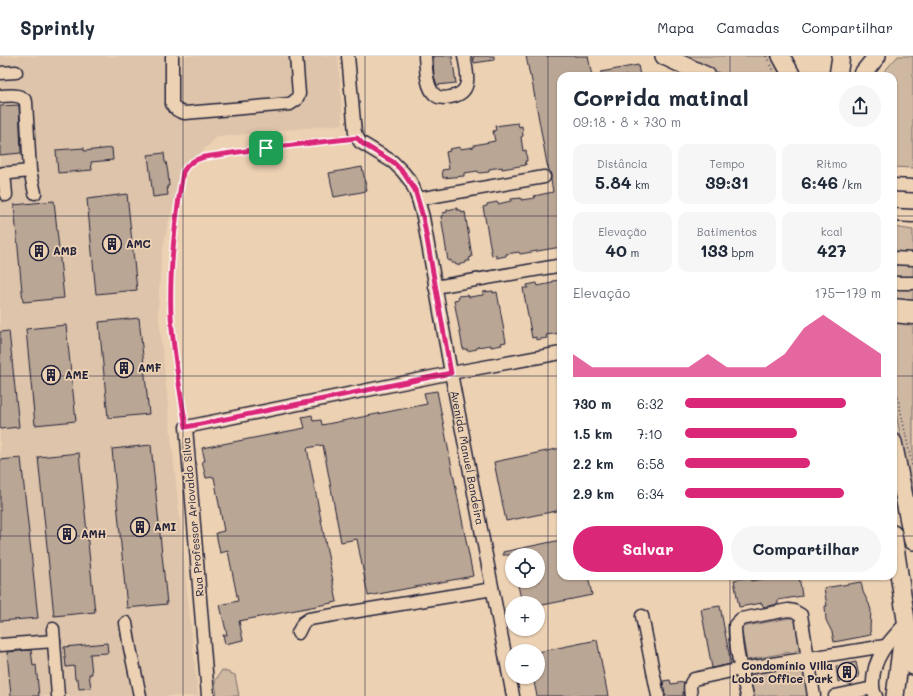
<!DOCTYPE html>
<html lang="pt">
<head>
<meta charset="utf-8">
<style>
	:root { --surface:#fff; --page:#f6f6f7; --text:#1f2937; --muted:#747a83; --line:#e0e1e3; --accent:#db2777 }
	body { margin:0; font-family:Mali,sans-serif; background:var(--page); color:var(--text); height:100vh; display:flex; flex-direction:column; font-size:15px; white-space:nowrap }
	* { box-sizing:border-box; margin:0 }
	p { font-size:13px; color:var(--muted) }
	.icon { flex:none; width:22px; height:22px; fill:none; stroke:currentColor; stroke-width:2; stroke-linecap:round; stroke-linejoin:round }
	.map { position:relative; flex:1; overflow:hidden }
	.side { position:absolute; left:557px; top:16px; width:340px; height:508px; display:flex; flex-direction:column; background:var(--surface); border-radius:12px; box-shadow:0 1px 3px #0004 }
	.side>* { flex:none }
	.fabs { position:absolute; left:505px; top:492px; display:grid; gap:8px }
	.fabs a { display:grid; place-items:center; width:40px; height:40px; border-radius:50%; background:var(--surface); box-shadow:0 1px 3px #0004; font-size:20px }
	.pin { position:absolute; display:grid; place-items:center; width:34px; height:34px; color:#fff; margin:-17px; border-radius:8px; box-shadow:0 2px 6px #0006 }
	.round { display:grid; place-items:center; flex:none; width:42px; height:42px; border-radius:21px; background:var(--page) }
	.headline { display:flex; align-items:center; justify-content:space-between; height:68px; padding:0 16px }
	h1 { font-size:22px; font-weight:800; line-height:30px }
	.metrics { display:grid; grid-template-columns:repeat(3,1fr); gap:6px; height:68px; padding:4px 16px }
	.metrics div { display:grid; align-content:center; border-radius:10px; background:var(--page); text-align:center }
	.metrics b { font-size:17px; font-weight:800 }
	.metrics small { font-size:11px; font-weight:400 }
	.metrics p { font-size:11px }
	.chart { height:112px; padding:8px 16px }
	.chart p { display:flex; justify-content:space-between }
	.chart svg { width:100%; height:72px; margin-top:4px; fill:var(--accent); opacity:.7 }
	.cta { display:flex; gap:8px; margin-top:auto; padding:8px 16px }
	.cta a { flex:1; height:46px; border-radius:24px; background:var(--accent); color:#fff; font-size:16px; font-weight:800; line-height:46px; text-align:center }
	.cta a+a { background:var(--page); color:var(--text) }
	ul { padding:0 16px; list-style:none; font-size:13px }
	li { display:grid; grid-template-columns:64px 48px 1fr; align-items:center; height:30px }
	li i { height:10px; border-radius:5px; background:var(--accent) }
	header { display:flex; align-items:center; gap:24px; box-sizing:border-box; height:56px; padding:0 20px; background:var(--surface); border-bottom:1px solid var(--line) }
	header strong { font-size:19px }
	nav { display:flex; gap:22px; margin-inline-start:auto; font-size:14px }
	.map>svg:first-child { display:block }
	.built { fill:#ddc4aa }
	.green { fill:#cfb8a2; stroke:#786d6e }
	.building { fill:#baa695; stroke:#22223b }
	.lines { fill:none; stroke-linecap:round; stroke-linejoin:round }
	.minor-casing { stroke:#22223b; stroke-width:15 }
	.highway-casing { stroke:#22223b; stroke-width:20 }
	.path { stroke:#22223b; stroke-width:1.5; stroke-dasharray:1 3; stroke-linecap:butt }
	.minor { stroke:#ecd1b3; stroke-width:12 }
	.highway { stroke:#ecd1b3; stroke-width:17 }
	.route-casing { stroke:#fff; stroke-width:8 }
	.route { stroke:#db2777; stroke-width:5 }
	.grid { fill:none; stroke:#22223b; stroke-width:1; stroke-opacity:0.55 }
	.labels { text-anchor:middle; stroke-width:3.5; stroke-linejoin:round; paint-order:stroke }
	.poi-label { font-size:11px; font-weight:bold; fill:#22223b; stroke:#ecd1b3; text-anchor:start }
	.street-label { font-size:11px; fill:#22223b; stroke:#ecd1b3 }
</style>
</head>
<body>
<header>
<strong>Sprintly</strong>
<nav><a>Mapa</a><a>Camadas</a><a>Compartilhar</a></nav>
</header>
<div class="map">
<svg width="913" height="640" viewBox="0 0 913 640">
	<rect width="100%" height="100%" fill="#ecd1b3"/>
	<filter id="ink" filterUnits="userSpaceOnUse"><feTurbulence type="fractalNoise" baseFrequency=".025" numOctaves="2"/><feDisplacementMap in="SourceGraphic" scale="8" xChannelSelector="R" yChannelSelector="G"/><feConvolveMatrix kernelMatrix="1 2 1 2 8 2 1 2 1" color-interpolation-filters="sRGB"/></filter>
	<g filter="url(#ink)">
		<path class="built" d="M0 0H338L343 68 217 81 193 104 177 136 167 171 161 203 158 253 198 640H0Z"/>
		<path class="green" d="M681 0H771L781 20H727Z
			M898 0H913V112L893 111V20H880Z
			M893 171 913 174V441L893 343Z
			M795 561 801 594 747 604 741 571Z
			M804 607 810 640H754L750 617Z
			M222 614 235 619 239 640H217L215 625Z"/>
		<path class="building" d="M433 0H452L456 27 437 29 434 20Z
			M473 0H494V4L474 7Z
			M526 0H588L592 20H561V191L520 198 519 196 506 198V200L496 202V199L492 200 483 151 487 150V148L497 146 498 148 511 145V143L521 142V144L535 142 534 140 553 136 551 124V119L547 108 531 20H530Z
			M638 9 640 20H601V16Z
			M19 49 21 97 0 99V50Z
			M518 67 519 71 522 70 523 80 521 81 523 95 526 94 527 105H525L526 109 502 113V111L489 113V116L479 117 478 115 464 117V120L443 122 442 114 449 113 446 96 450 95 449 93 460 91V93L474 91V89L495 85 493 75 496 74 495 70Z
			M84 92V95L112 92 113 104 91 106 92 114 58 117 56 94Z
			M164 97 165 106H166L168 117 169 130H167L168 139 153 141 148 99Z
			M362 111 367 135 334 141 329 117Z
			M127 138 137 234 96 238 87 143Z
			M54 145 64 242 23 246 14 149Z
			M457 152V154H461L462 157 465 156 472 201 469 202 470 205H466V207L456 209 455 207H451V204L448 205 441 160 444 159 443 157 447 156V154Z
			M561 224V277L546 279 547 282 536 284V281L532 282 523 232H528L527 229 537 227 538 230 552 227V225Z
			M493 235V237L497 236 506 286 501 287 502 289 491 291V289L477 291V293L467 295V293H463L454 244 459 243 458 240 468 239 469 241 483 239V236Z
			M139 262 149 358 108 362 99 266Z
			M66 269 76 365 35 369 26 273Z
			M9 275 19 371 0 373V276Z
			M437 335 473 520 368 540 357 483 341 486 323 389 307 392 337 546 239 565 243 584 225 588 223 579H227L220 549 238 545 228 495 220 497 216 477 224 475 214 421 206 422 202 405H205L202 392 305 372 302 361 312 359 313 365 321 364 322 369 427 348 424 337Z
			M151 389 167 548 127 552 112 393Z
			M561 392V454L506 465 494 406Z
			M79 397 95 556 54 560 38 401Z
			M21 402 38 562 0 565V404Z
			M561 484V520H588L592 539 538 550V547H522L517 525H538V499H503V496Z
			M778 520H799L802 540 778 544V548L764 551 763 550 762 547 739 551 734 524 750 521 751 525Z
			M861 526 863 536 869 548 871 554 870 573 871 579 834 586 832 576 826 564 825 550H827L824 532Z
			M720 550 731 608 712 612 701 553Z
			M597 584 608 640H537L533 621H538V596Z
			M107 587 108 597 90 598 92 618H89L91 632 79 633 78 623H75L74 610 66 611 64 591Z
			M31 594 33 610 36 609 39 640H11L7 596Z
			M856 606 859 621 838 626 836 610Z
			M670 624 671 628 684 626 683 640H665L663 625Z"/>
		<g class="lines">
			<g class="minor-casing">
				<g id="minor">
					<path d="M172 0V48C175 54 179 56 185 57L290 48 296 44 299 38 296 0"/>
					<path id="s1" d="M348 0 355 77 360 86 393 106 403 116 411 126 418 143 423 161 451 317 513 640"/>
					<path d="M425 0C426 12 426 31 435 39 440 43 445 42 450 41 474 37 467 17 464 0"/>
					<path d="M0 17 16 16"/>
					<path d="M0 40C9 40 21 37 26 46L30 115 35 137"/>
					<path d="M4 117 6 139"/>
					<path d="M0 118 30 115"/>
					<path d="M893 129 913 130"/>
					<path d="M418 143 544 121"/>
					<path d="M893 159 913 160"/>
					<path d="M893 202 913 203"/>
					<path d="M893 227H913"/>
					<path d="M435 231 557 210"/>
					<path d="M893 249 913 251"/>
					<path d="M893 260 913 262"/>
					<path d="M642 560 658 640"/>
					<path d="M126 567 130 592 140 640"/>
					<path d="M53 573 58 640"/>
					<path d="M298 577 303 567 309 563 487 534 492 532"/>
					<path d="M0 589 54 585"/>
					<path d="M208 640 186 371 451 317 561 297"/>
					<path d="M691 640C690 633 689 628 694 623L741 613 885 590"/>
					<path d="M747 640C742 617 735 593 735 569L741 563 788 554 794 555 801 559 814 640"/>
					<path d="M835 640 873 632"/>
					<path d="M876 640C873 636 873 633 873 628 872 602 890 584 907 566"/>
				</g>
			</g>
			<g class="highway-casing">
				<path id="highway" d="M664 0 707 20
					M781 0 792 20
					M838 20 841 0
					M861 20 877 0
					M893 386 913 485
					M893 478 913 610
					M895 640 901 594 905 580"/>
			</g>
			<path class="path" d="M766 0 769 6
				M770 9 775 20
				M893 318 913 414
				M184 362C179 328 173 293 171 259 169 211 175 164 183 116 188 107 194 104 204 101L266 92 347 83"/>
			<use href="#minor" class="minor"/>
			<use href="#highway" class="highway"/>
		</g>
	</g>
	<g class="lines" filter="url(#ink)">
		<g class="route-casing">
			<path id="route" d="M357 82 363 88 393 106 403 116 415 134 423 161 451 317 186 371C180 334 173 296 171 259 169 211 175 164 183 116 188 107 194 104 204 101L266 92Z"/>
		</g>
		<use href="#route" class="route"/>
	</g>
	<path class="grid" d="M183 0V640M365 0V640M548 0V640M730 0V20M0 160H561M893 160H913M0 320H561M893 320H913M0 480H561M893 480H913M730 520V640"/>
	<defs>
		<g id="building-ring" transform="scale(1)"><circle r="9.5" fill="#ecd1b3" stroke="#22223b" stroke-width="1.5"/><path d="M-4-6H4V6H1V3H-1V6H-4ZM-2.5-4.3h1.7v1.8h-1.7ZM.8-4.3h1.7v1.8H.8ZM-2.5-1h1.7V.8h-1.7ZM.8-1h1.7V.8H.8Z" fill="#22223b"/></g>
	</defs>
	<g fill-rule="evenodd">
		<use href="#building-ring" x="112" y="188"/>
		<use href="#building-ring" x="39" y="195"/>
		<use href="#building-ring" x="124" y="312"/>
		<use href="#building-ring" x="51" y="319"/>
		<use href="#building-ring" x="140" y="471"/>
		<use href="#building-ring" x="67" y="478"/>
		<use href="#building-ring" x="847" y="616"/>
	</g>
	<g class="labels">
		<g class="poi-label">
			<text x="126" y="192">AMC</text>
			<text x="53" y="199">AMB</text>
			<text x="138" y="316">AMF</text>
			<text x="65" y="323">AME</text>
			<text x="154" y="475">AMI</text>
			<text x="81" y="482">AMH</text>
			<text x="833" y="614" text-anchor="end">Condomínio Villa<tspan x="833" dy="13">Lobos Office Park</tspan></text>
		</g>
		<g class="street-label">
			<text dy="4" stroke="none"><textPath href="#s1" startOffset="435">Avenida Manuel Bandeira</textPath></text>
			<text transform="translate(193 461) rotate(-95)" y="4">Rua Professor Ariovaldo Silva</text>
		</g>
	</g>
</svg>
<div class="fabs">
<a><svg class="icon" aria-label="locate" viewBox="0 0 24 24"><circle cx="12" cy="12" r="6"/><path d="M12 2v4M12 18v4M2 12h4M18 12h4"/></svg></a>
<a>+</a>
<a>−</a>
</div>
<div class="pin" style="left:266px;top:92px;background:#1e9e55"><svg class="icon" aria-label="arrive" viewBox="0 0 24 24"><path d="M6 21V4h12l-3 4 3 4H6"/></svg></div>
<section class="side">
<div class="headline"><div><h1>Corrida matinal</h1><p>09:18 · 8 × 730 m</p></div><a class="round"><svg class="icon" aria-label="share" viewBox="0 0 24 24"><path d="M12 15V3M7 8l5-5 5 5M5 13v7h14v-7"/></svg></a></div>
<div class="metrics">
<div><p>Distância</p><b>5.84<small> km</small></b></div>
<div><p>Tempo</p><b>39:31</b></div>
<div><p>Ritmo</p><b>6:46<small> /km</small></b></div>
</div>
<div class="metrics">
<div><p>Elevação</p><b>40<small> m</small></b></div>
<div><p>Batimentos</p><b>133<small> bpm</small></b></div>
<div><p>kcal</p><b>427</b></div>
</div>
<div class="chart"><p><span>Elevação</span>175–179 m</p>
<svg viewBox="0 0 160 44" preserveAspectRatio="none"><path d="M0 44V30L10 38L20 38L30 38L40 38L50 38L60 38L70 30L80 38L90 38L100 38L110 30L120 14L130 6L140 14L150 22L160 30V44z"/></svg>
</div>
<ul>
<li><b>730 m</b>6:32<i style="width:82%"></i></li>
<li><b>1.5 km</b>7:10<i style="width:57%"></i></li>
<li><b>2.2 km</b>6:58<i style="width:64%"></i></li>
<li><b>2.9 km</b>6:34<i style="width:81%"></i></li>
</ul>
<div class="cta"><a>Salvar</a><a>Compartilhar</a></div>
</section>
</div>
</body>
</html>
